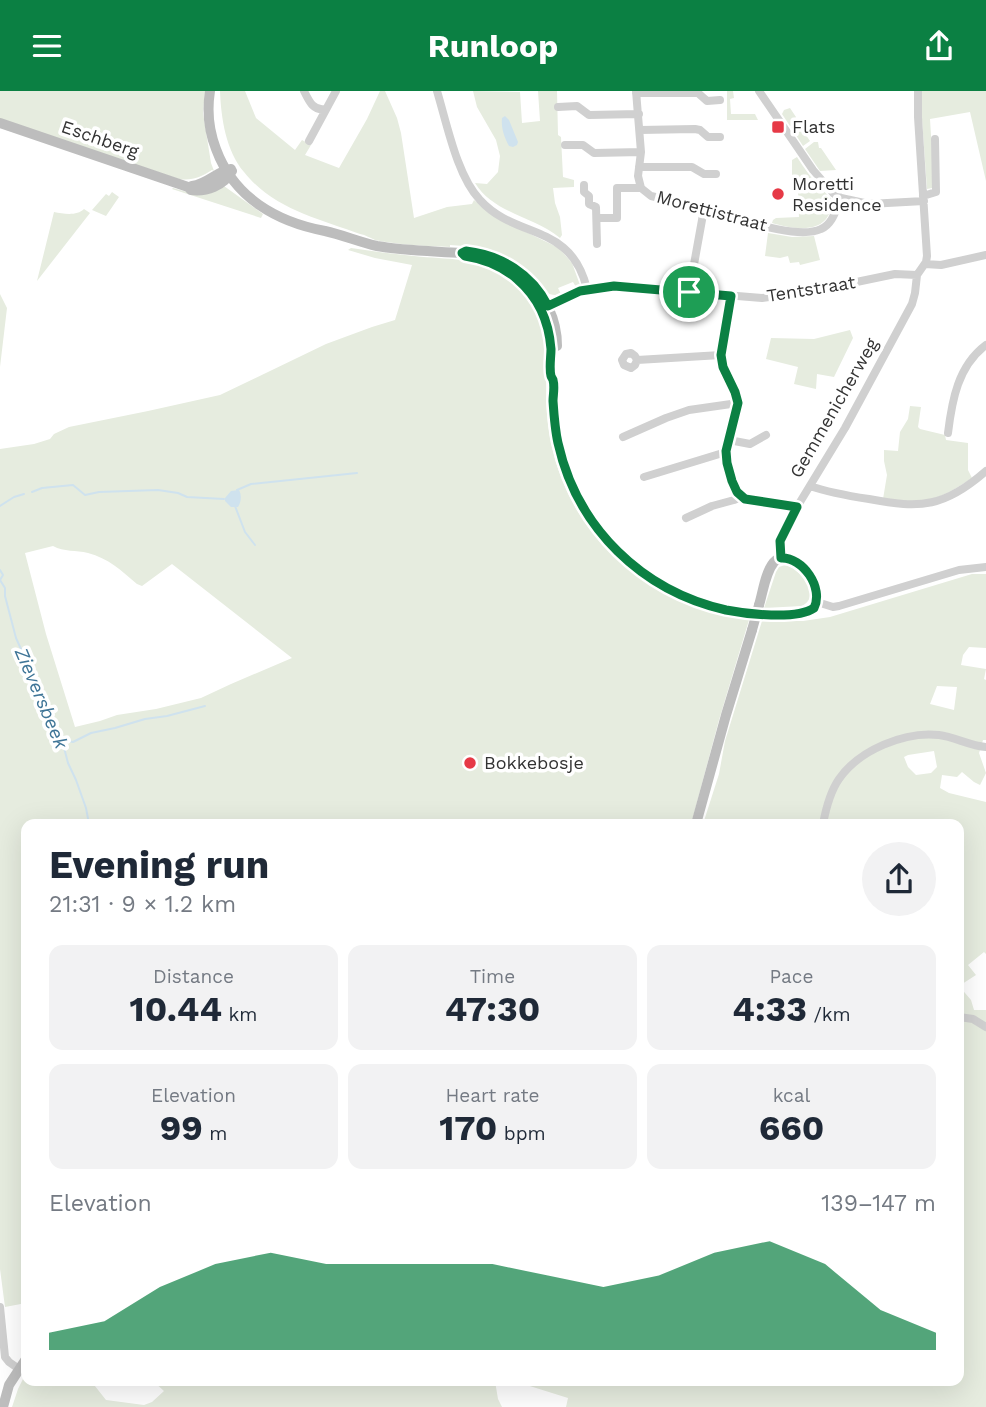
<!DOCTYPE html>
<html lang="en">
<head>
<meta charset="utf-8">
<style>
	:root { --surface:#fff; --page:#f2f2f3; --text:#1f2937; --muted:#747a83; --accent:#0b8043 }
	body { margin:0; font-family:"Work Sans",sans-serif; background:var(--page); color:var(--text); height:100vh; display:flex; flex-direction:column; font-size:26px; white-space:nowrap }
	* { box-sizing:border-box; margin:0 }
	p { font-size:23px; color:var(--muted) }
	.icon { flex:none; width:38px; height:38px; fill:none; stroke:currentColor; stroke-width:2; stroke-linecap:round; stroke-linejoin:round }
	.map { position:relative; flex:1; overflow:hidden }
	.drawer { position:absolute; left:21px; top:728px; width:943px; height:567px; display:flex; flex-direction:column; background:var(--surface); border-radius:14px; box-shadow:0 7px 28px #0002 }
	.drawer>* { flex:none }
	.pin { position:absolute; display:grid; place-items:center; width:60px; height:60px; color:#fff; margin:-30px; border:4px solid #fff; border-radius:50%; box-shadow:0 2px 7px #0007 }
	.round { display:grid; place-items:center; flex:none; width:74px; height:74px; border-radius:37px; background:var(--page) }
	.overview { display:flex; align-items:center; justify-content:space-between; height:119px; padding:0 28px }
	h1 { font-size:38px; font-weight:700; line-height:52px }
	.stats { display:grid; grid-template-columns:repeat(3,1fr); gap:10px; height:119px; padding:7px 28px }
	.stats div { display:grid; align-content:center; border-radius:14px; background:var(--page); text-align:center }
	.stats b { font-size:35px; font-weight:700 }
	.stats small { font-size:19px; font-weight:400 }
	.stats p { font-size:19px }
	.chart { height:196px; padding:14px 28px }
	.chart p { display:flex; justify-content:space-between }
	.chart svg { width:100%; height:126px; margin-top:7px; fill:var(--accent); opacity:.7 }
	header { display:flex; justify-content:space-between; align-items:center; height:91px; padding:0 28px; background:var(--accent); color:#fff; font-size:32px; font-weight:700 }
	.map>svg:first-child { display:block }
	.green { fill:#e6ecdf; fill-rule:evenodd }
	.water { fill:#cfe2ee }
	.lines { fill:none; stroke-linecap:round; stroke-linejoin:round }
	.stream { stroke:#cfe2ee; stroke-width:2 }
	.street { stroke:#d0d0d0; stroke-width:8 }
	.secondary { stroke:#bdbdbd; stroke-width:10 }
	.secondary-bridge { stroke:#bdbdbd; stroke-width:10 }
	.route-casing { stroke:#fff; stroke-width:14 }
	.route { stroke:#0b8043; stroke-width:9 }
	.poi-dot { fill:#e63946; stroke:#fff; stroke-width:2.5 }
	.labels { text-anchor:middle; stroke-width:7; stroke-linejoin:round; paint-order:stroke }
	.poi-label { font-size:18px; fill:#333; stroke:#fff; text-anchor:start }
	.street-label { font-size:18px; fill:#333; stroke:#fff }
	.water-label { font-size:19px; font-style:italic; fill:#3f7597; stroke:#fff }
</style>
</head>
<body>
<header><svg class="icon" aria-label="menu" viewBox="0 0 24 24"><path d="M4 6h16M4 12h16M4 18h16"/></svg>Runloop<svg class="icon" aria-label="share" viewBox="0 0 24 24"><path d="M12 15V3M7 8l5-5 5 5M5 13v7h14v-7"/></svg></header>
<div class="map">
<svg width="986" height="1316" viewBox="0 0 986 1316">
	<rect width="100%" height="100%" fill="#fff"/>
	<path class="green" d="M0 0H205L203 22 211 72 214 80 212 79C201 86 192 90 179 88L0 29Z
		M220 0H245L256 27 295 59 302 49 311 54 305 64 339 77 367 28 380 0H385L397 27 401 42 414 127 447 116 472 113 474 109 497 127 559 157 572 172 580 194 576 196 573 191 558 197 561 203C544 209 536 188 523 177 502 161 477 155 450 154V156C425 155 400 154 375 149 370 147 366 144 360 143 319 128 273 118 244 81 226 60 221 27 220 0Z
		M473 0 520 1 522 32 540 30 538 0H557L558 44 561 46 563 86 574 89V96L553 97 555 112 560 126 562 144 560 147C533 125 493 122 475 92L487 93 498 81 500 65 496 49 477 16Z
		M727 0H733L734 7 730 8 731 23H755L758 29H727Z
		M920 0H986V90L970 21 930 28 934 94 932 97 927 98Z
		M790 17 796 26 795 28 810 50 803 55 792 38 793 37 792 35H790L782 23 784 19Z
		M814 51H818L819 57H821L836 79 820 80 805 58Z
		M797 66C804 77 812 88 820 97 824 101 830 105 832 109 834 114 831 120 828 125 818 143 789 137 772 132L773 129 776 127 799 126 798 99H792V69Z
		M224 95 263 123 261 127 172 98 173 97 187 101Z
		M112 101 119 106 106 125 92 119 106 103 109 105Z
		M84 118 90 122 37 190 54 121C64 123 77 125 84 118Z
		M768 142 792 146 814 145 820 169 800 174 799 171 790 172 788 165 780 167 765 165Z
		M351 157C372 160 393 163 414 165 448 169 477 165 506 186 561 227 541 276 548 333 561 440 645 515 749 529L719 629 693 726 690 733H26V1212L5 1216 0 1178V358L34 353 50 348 54 343 69 336 148 320 220 304 326 253 372 236 395 229 412 174 375 167 348 159ZM53 455C64 461 76 459 88 462 108 467 122 480 137 493L142 495 172 473 292 567 231 593 201 607 156 618 117 624 100 630 75 636 46 543 25 462Z
		M0 203 7 217 0 276Z
		M850 239 853 247 834 286 817 283 816 298 794 293 798 276 766 268 771 247 814 248Z
		M910 315 921 316 918 336 920 338 945 344 946 349 968 352V379L972 387C957 397 940 408 922 410 909 411 895 409 883 408L887 384 884 370V359L898 360 900 341 908 328Z
		M785 474C800 477 822 505 802 515L764 517 776 481 779 476Z
		M972 483H986V557L969 556 963 564 961 574 986 578 984 588 986 589V649H983L979 662 986 682 980 694 974 691 962 681 957 686 942 684 940 697 949 702 986 711V863L984 861 968 874 976 884 959 895 971 909 974 919H986V1316H566L568 1307 517 1291V1290H959V733H703L719 683 725 650 762 530H803L830 526ZM937 595 957 596 954 619 930 613ZM934 660 937 676 931 682 916 684 908 676 904 666 908 664Z
		M26 1282V1290H91L106 1309 144 1314 152 1311 164 1300 153 1290H495L498 1308 502 1316H12L18 1298Z"/>
	<path class="water" d="M505 25 509 29 518 51 517 54 513 56 509 55C504 46 501 37 502 27Z
		M239 399C242 404 241 412 238 416H231L225 410V407L231 400Z"/>
	<g class="lines">
		<path class="stream" d="M237 399 251 393 357 382
			M32 401 42 397 73 394 85 404 99 401 158 399 178 402 187 406 224 408
			M0 415 14 406 24 403
			M235 415 245 441 255 454
			M0 479 3 484 0 489 5 497V505L16 547 35 589 52 622 59 644 62 649 68 672 76 689 86 717 89 733
			M62 649 73 651 91 642 115 637 145 628 167 625 205 615"/>
		<path class="street" d="M304 0C309 10 313 20 325 18
			M437 0C447 33 457 85 480 109 516 149 571 131 587 198
			M636 0 641 61 638 85 641 97
			M759 0 813 79 833 102 841 107 869 113 924 110
			M636 2H698L707 10 720 9
			M558 16 577 15 589 24 639 23
			M640 39 695 38 700 39 708 46H720
			M309 50 336 0
			M565 54H583L594 62 641 61
			M639 76H692L704 83H716
			M584 94V101L589 105V113L596 116 597 153
			M923 105 936 101 935 48
			M597 127H617V97H641L651 105C669 109 687 113 704 118 732 125 796 150 821 138 833 133 836 118 841 107
			M925 173 941 174 986 164
			M917 184 926 171 927 165 918 26V0
			M689 201 704 118
			M731 205 721 264 723 276 735 301 738 312 726 361 727 372 732 390 737 401 745 408 797 416
			M544 217 580 200 614 195 762 207 818 199 895 183 917 184
			M637 269 635 265 631 262 626 263 622 269 624 274 631 277 635 274 637 269 721 264
			M948 342C952 309 958 275 986 254
			M623 346 666 327 689 319 738 312
			M729 349 750 353 766 344
			M644 386 726 361
			M810 395C830 402 849 405 869 408 921 418 945 416 986 380
			M686 427 712 415 734 409 741 406
			M781 467 779 454 781 445 797 416 845 337 912 213 915 202 917 184
			M817 511 833 516 839 515 959 479 986 476
			M823 733C826 717 830 701 839 688 859 659 905 640 939 644 955 646 970 655 986 656
			M959 926 973 928 986 936
			M0 1216 5 1266 9 1271 19 1278"/>
		<path class="secondary" d="M210 0C207 19 209 40 216 58 234 107 277 131 325 140 343 144 359 151 377 155 405 160 433 160 462 162L467 160
			M0 32 188 96 191 99C206 101 224 95 232 80
			M192 95C208 93 217 80 231 78
			M462 162 465 165C497 170 526 188 540 217 547 232 551 247 551 263 551 270 550 278 551 285 551 286 553 288 553 289 554 294 553 300 553 305 553 317 554 330 556 342 578 461 685 537 805 522 840 511 793 450 774 471 765 482 763 501 759 514
			M523 184C544 203 557 226 557 255
			M696 733 726 624 752 539
			M3 1316 9 1294 26 1268"/>
		<path class="secondary-bridge" d="M752 539 759 514"/>
	</g>
	<g class="lines">
		<g class="route-casing">
			<path id="route" d="M466 160C501 164 532 183 548 215L580 200 614 195 731 205 721 264 723 276 735 301 738 312 726 360 727 372 732 390 737 401 745 408 797 416 780 450 781 467C803 466 824 497 814 517 797 529 746 523 726 519 642 500 577 437 558 352 555 339 554 325 553 310 553 304 555 296 553 289 553 288 551 286 551 285 549 277 551 266 551 258 549 231 538 206 517 188 502 175 485 168 465 165L462 162Z"/>
		</g>
		<use href="#route" class="route"/>
	</g>
	<g class="poi-dot">
		<rect x="771" y="29" width="14" height="14" rx="3.5"/>
		<circle cx="778" cy="103" r="7"/>
		<circle cx="470" cy="672" r="7"/>
	</g>
	<g class="labels">
		<g class="poi-label">
			<text x="792" y="42">Flats</text>
			<text x="792" y="99">Moretti<tspan x="792" dy="21">Residence</tspan></text>
			<text x="484" y="678">Bokkebosje</text>
		</g>
		<g class="street-label">
			<text transform="translate(100 48) rotate(19)" y="6">Eschberg</text>
			<text transform="translate(712 120) rotate(15)" y="6">Morettistraat</text>
			<text transform="translate(811 198) rotate(-9)" y="6">Tentstraat</text>
			<text transform="translate(834 317) rotate(-60)" y="6">Gemmenicherweg</text>
		</g>
		<g class="water-label">
			<text transform="translate(42 607) rotate(67)" y="7">Zieversbeek</text>
		</g>
	</g>
</svg>
<div class="pin" style="left:689px;top:201px;background:#1e9e55"><svg class="icon" aria-label="arrive" viewBox="0 0 24 24"><path d="M6 21V4h12l-3 4 3 4H6"/></svg></div>
<section class="drawer">
<div class="overview"><div><h1>Evening run</h1><p>21:31 · 9 × 1.2 km</p></div><a class="round"><svg class="icon" aria-label="share" viewBox="0 0 24 24"><path d="M12 15V3M7 8l5-5 5 5M5 13v7h14v-7"/></svg></a></div>
<div class="stats">
<div><p>Distance</p><b>10.44<small> km</small></b></div>
<div><p>Time</p><b>47:30</b></div>
<div><p>Pace</p><b>4:33<small> /km</small></b></div>
</div>
<div class="stats">
<div><p>Elevation</p><b>99<small> m</small></b></div>
<div><p>Heart rate</p><b>170<small> bpm</small></b></div>
<div><p>kcal</p><b>660</b></div>
</div>
<div class="chart"><p><span>Elevation</span>139–147 m</p>
<svg viewBox="0 0 160 44" preserveAspectRatio="none"><path d="M0 44V38L10 34L20 22L30 14L40 10L50 14L60 14L70 14L80 14L90 18L100 22L110 18L120 10L130 6L140 14L150 30L160 38V44z"/></svg>
</div>
</section>
</div>
</body>
</html>
